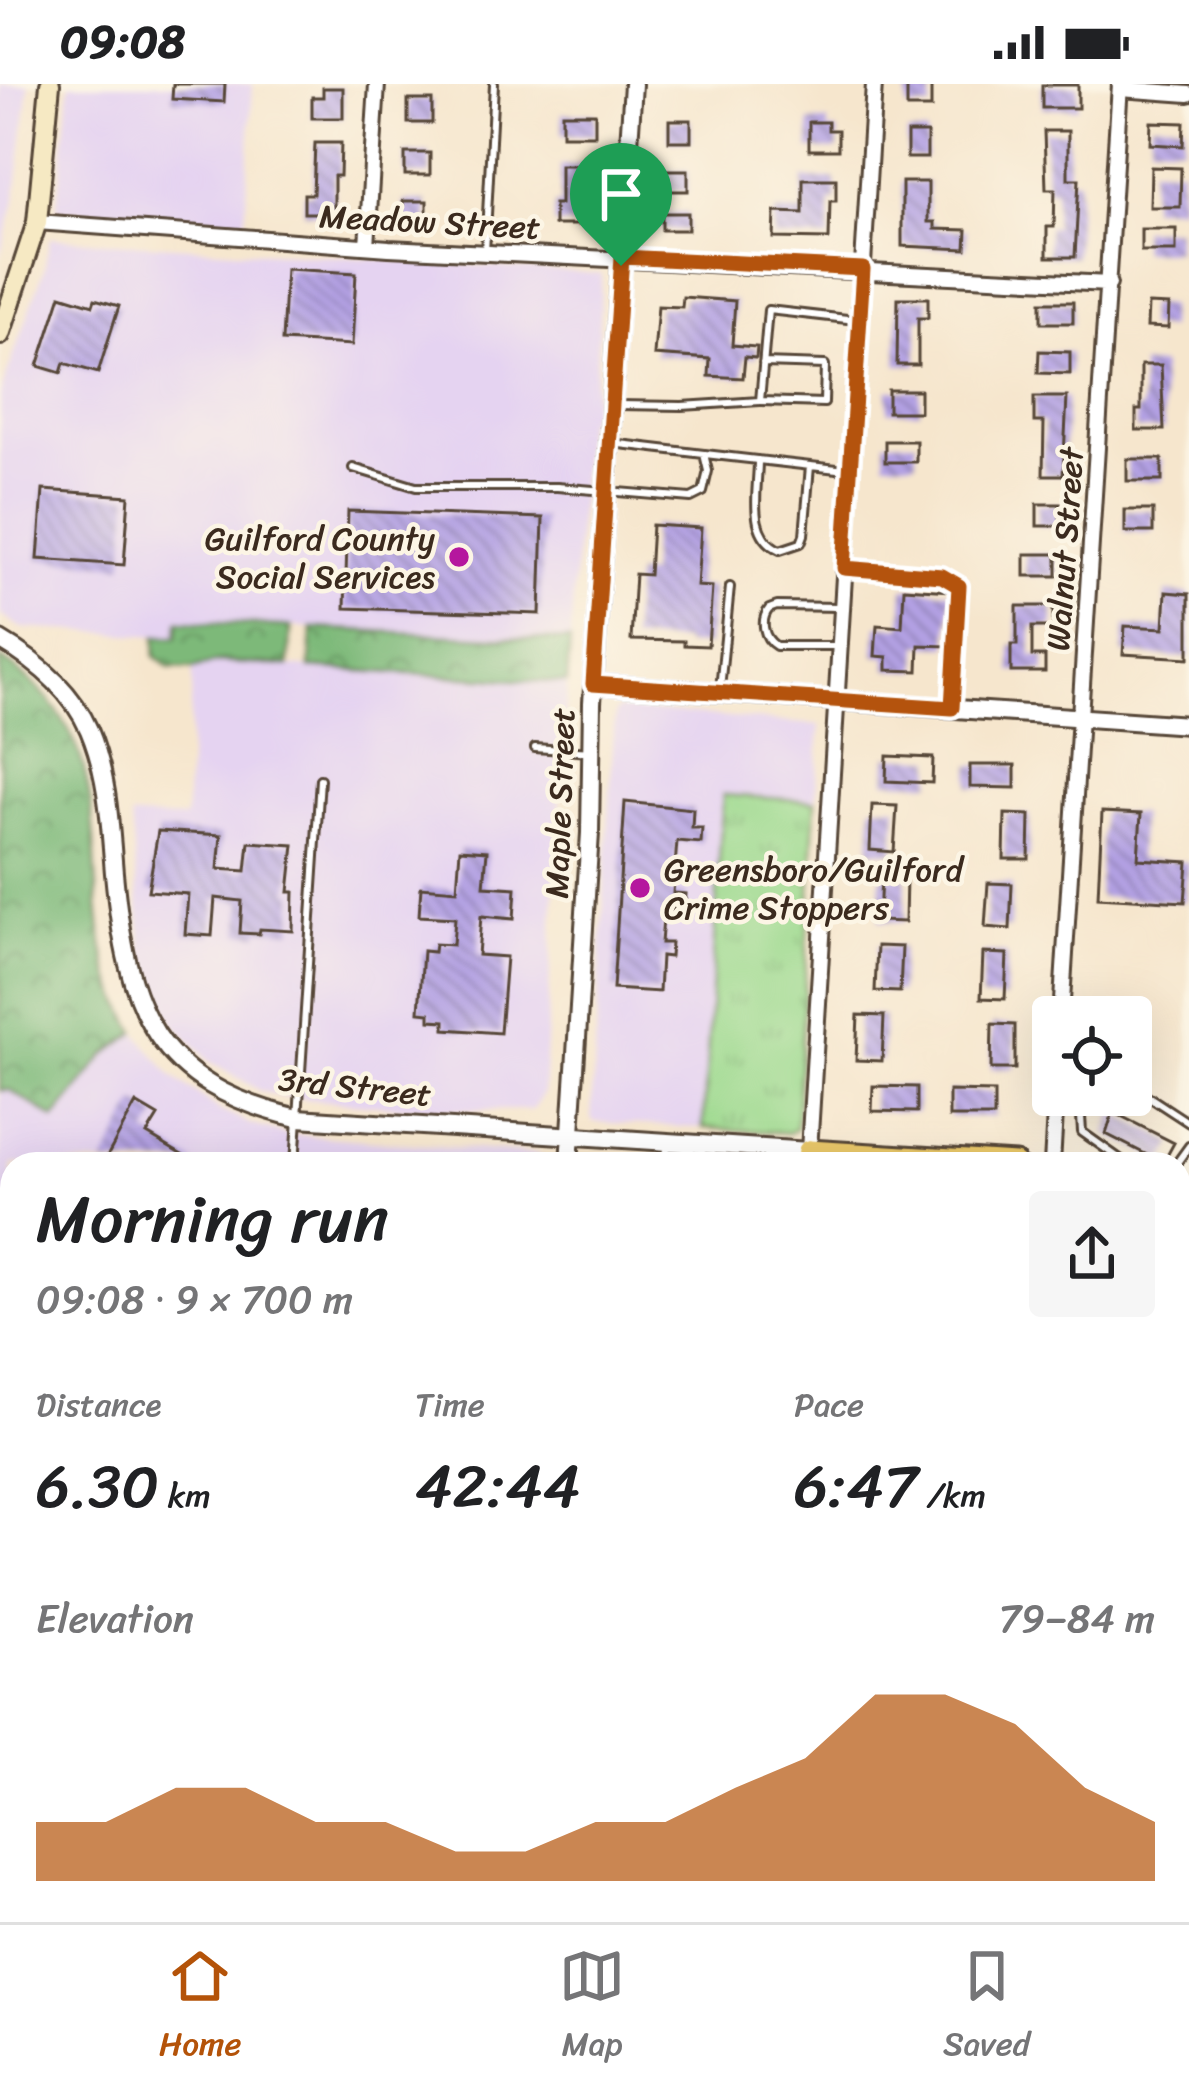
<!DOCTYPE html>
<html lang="en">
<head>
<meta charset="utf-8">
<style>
	:root { --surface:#fff; --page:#f6f6f6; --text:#202124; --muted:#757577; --line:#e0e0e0; --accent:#b45309 }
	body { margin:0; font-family:Sriracha,sans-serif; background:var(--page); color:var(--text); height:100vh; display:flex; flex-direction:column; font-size:45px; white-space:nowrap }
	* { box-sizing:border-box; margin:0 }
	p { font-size:39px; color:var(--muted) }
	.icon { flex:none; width:66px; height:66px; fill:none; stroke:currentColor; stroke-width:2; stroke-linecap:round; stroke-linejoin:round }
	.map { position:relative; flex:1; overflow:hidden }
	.panel { position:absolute; left:0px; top:1068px; width:1191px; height:771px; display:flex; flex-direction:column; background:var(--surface); border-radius:36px 36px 0 0; box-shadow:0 12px 48px #0002 }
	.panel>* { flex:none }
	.controls { position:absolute; left:1032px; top:912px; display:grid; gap:24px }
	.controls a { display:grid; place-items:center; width:120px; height:120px; border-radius:12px; background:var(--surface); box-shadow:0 12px 48px #0002; font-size:60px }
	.pin { position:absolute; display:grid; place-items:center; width:102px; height:102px; color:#fff; margin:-123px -51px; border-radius:50% 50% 50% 0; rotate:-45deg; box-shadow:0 0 12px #0007 }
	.pin .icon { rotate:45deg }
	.round { display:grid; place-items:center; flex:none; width:126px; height:126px; border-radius:12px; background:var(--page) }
	.summary { display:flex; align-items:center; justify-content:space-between; height:204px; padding:0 36px }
	h1 { font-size:66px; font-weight:600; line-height:90px }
	.metrics { display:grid; grid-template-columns:repeat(3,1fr); gap:18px; height:204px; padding:12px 36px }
	.metrics div { display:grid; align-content:center }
	.metrics b { font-size:60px; font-weight:600 }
	.metrics small { font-size:33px; font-weight:400 }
	.metrics p { font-size:33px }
	.chart { height:336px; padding:24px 36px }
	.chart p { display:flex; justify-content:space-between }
	.chart svg { width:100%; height:216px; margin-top:12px; fill:var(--accent); opacity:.7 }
	.status { display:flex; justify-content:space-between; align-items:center; height:84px; padding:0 60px; background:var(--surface); direction:ltr }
	.status svg { height:33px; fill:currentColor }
	.menu { display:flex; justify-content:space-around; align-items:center; height:168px; border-top:3px solid var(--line); background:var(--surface); font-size:33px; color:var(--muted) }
	.menu a { display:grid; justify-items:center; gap:6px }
	.menu .current { color:var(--accent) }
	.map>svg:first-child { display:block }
	.built { fill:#e5d3f1 }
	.grass { fill:url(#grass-tufts); stroke:#6c8256; stroke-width:3 }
	.forest { fill:url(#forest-crowns); stroke:#5c724c; stroke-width:3 }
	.building { fill:url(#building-back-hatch) }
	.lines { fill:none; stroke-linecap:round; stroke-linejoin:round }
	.service-casing { stroke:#574638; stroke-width:12 }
	.minor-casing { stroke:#574638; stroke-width:20 }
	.tertiary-casing { stroke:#574638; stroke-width:22 }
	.secondary-casing { stroke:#574638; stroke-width:24 }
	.primary-casing { stroke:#574638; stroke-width:27 }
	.trunk-casing { stroke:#574638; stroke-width:27 }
	.service { stroke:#fff; stroke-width:6 }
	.minor { stroke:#fff; stroke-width:14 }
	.tertiary { stroke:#fff; stroke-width:16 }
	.secondary { stroke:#f6e9c3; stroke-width:18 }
	.primary { stroke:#e9c769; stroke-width:21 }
	.trunk { stroke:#e9c769; stroke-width:21 }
	.route-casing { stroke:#fff; stroke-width:24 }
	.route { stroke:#b45309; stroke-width:15 }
	.poi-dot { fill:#b5179e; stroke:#fcf5e5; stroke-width:4.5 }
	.labels { text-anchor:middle; stroke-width:9; stroke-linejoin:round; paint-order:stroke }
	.street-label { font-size:33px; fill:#3b2a1e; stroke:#fcf5e5 }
	.poi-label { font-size:33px; fill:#3b2a1e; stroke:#fcf5e5; text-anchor:end }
</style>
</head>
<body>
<div class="status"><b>09:08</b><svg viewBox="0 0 49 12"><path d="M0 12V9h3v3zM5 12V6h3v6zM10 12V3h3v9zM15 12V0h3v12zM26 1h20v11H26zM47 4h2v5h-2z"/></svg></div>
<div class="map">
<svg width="1189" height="1838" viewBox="0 0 1189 1838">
	<defs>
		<pattern id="grass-tufts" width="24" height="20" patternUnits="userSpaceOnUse" patternTransform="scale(3)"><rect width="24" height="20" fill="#9cd98e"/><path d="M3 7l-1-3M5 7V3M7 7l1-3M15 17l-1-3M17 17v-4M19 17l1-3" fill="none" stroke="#87ba7a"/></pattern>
		<pattern id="forest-crowns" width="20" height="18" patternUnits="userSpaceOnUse" patternTransform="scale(3)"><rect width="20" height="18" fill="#7db979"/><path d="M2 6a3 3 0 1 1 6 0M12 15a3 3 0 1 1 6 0" fill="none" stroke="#689763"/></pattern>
		<pattern id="building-back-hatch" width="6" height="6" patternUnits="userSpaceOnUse" patternTransform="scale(3)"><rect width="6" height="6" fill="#b2a0e3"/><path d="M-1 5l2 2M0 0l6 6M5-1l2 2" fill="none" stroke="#9283b7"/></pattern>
	</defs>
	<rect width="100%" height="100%" fill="#fcf5e5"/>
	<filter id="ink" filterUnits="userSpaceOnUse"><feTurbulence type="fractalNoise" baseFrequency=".00833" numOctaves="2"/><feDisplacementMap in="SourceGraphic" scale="24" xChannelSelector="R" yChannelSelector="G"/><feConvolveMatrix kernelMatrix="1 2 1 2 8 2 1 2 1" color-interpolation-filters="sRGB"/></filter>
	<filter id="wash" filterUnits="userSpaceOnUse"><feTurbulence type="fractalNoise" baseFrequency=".004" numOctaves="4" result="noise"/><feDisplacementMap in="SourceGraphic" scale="48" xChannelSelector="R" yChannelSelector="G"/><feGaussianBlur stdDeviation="2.7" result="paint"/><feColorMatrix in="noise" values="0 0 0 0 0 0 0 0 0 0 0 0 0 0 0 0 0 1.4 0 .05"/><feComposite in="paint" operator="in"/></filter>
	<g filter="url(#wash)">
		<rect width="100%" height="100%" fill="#f6e6cd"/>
		<path class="built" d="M0 0H29L16 113 0 173Z
			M70 0H253L245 138 57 126Z
			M50 154 602 190 593 327 585 339 570 557 179 537 177 553 22 544 0 531V310L44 186Z
			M217 578 567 599 543 1010 532 1026H435L282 1013 260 1007 209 977 174 940 151 897 143 872 131 733 185 735 193 585Z
			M620 625 820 641 816 717 723 712 703 1044 594 1038 591 1034 615 627Z
			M136 948 172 992 219 1026 250 1040 284 1050 538 1070 547 1080H12V1384L0 1381V1006H10L55 1034 105 971Z
			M1179 1377H1189V1838H880L886 1827H1179Z
			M12 1485V1827H255L254 1838H0V1487Z
			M284 1827H605L604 1838H284Z
			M626 1827H798L792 1838H624Z"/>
		<path class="grass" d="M723 711 816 717 796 1044 789 1049 703 1044Z"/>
		<path class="forest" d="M179 537 291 543 289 582 217 578 193 585 170 584 155 572 156 552 177 553Z
			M312 544 570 557 567 599 310 584Z
			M0 574C123 653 80 761 107 879 113 904 124 925 136 948L105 971 55 1035 10 1006H0Z"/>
		<g id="blocks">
			<path class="building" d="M173 0H225L224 18 172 15Z
				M907 0H931V24H907Z
				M1042 1H1078V24H1042Z
				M323 4H343V34H312V13H323Z
				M408 16H432V39H408Z
				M562 29H595V51H562Z
				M669 36H691V57H669Z
				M809 38H828V46H838V66H809Z
				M1151 38 1184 39 1183 62 1150 60Z
				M1044 47H1068V95H1079L1075 173H1047V143H1054L1055 105H1046Z
				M907 49H927V74H907Z
				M315 59H341L340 92H334V129H304V110H313Z
				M405 69H430V91H405Z
				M560 81H591V102H585V141H554V120H560Z
				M1151 83 1181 84 1180 123H1150Z
				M657 86H688V107H657Z
				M803 95H836V117H830L829 155 774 154 775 128 803 129Z
				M902 98H928V138H935V145L967 146 966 165 902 162Z
				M403 117H427V138H403Z
				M662 129H688V146H662Z
				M1141 145H1176V167H1141Z
				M286 185 356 189 352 261 282 257Z
				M61 211 93 221 95 215 119 222 98 289 64 279 61 289 38 282Z
				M683 213 735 217 732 261 757 263 756 274 745 273 743 294 709 292 710 275 654 271 658 222 682 223Z
				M898 214H928V234H918V281H897Z
				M1041 218H1073V239H1041Z
				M1148 220 1169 221 1168 244 1147 243Z
				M1039 267 1070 268V290L1038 289Z
				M1141 281H1161L1164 346H1136V326H1141Z
				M888 306H920V328H888Z
				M1034 313H1067L1063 391H1043L1044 338H1034Z
				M885 357H916V378H885Z
				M1127 375H1162V397H1127Z
				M43 406 129 412 124 481 38 475Z
				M1037 420H1060V442H1037Z
				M1125 426H1153V448H1125Z
				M348 427 543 434 540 530 345 524Z
				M652 441 701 444 697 502 712 503 708 562 684 561V557L631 556 635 490 649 491Z
				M1025 470H1057V492H1025Z
				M904 504 951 507 948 562 919 561 918 587 887 586V573L875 572 877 541 902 543Z
				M1166 508 1189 510V574L1123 570 1125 542 1164 544Z
				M1017 522H1053V543H1032V572H1045V588H1011V561H1017Z
				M887 672 933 674 932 699 886 697Z
				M970 681H1015V704L970 703Z
				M625 718 693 725 692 744H702L701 759 677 757 673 809 686 810 685 824 673 823 672 835 663 834 661 859H671L670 873 661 872 659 908 613 905Z
				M872 721 897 722 894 768 870 766Z
				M1102 728 1141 730 1138 775 1188 778 1185 818 1098 813Z
				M1005 730 1030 731 1029 775H1004Z
				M158 747 221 751 218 785 246 787 249 758 294 761 289 808H294L293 847 260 845 259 850 240 849 242 817 215 814 212 852 185 850 188 810 148 807Z
				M460 765 487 767 484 802 516 804 514 835 481 832 478 871 506 873 500 949 445 945V937L430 936V929L419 928 423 867 434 868 435 860 453 861 455 834 419 832 421 803 457 806Z
				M881 792 906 793 905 838 879 837Z
				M988 799 1012 800 1010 845 985 843Z
				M877 862 902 863 900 908 875 907Z
				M983 869 1007 870 1005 915 981 914Z
				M858 931 884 932 882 977 856 976Z
				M992 940 1015 941V985H991Z
				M873 1002 917 1003V1028L872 1027Z
				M949 1007 994 1008V1033H949Z
				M136 1019 158 1032 147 1050 197 1080H103Z
				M1113 1028 1174 1059 1163 1079 1106 1050Z"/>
		</g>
	</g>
	<g filter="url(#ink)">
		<use href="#blocks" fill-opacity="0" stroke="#574638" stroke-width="3"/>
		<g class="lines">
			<g class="service-casing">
				<path id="service" d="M485 168 494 0
					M761 317 824 319 825 281 763 279
					M617 321 682 322 760 317 768 226 856 236
					M705 370 846 386
					M758 376C758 408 746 451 780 466L801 459 804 451 810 382
					M353 384 416 403H557L691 414 703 408 708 387 704 370 611 359
					M847 485 942 492 959 502 952 624
					M838 562H776C763 554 760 536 769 525L777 522 839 523
					M720 605 730 503
					M535 664 591 668
					M1131 1001 1189 1039
					M1084 1011 1080 1017 1082 1048 1127 1080
					M295 1080 320 695
					M666 1080 667 1062
					M1176 1080 1189 1062
					M1179 1577 1189 1582
					M1179 1732 1189 1737
					M742 1827 764 1838
					M461 1838V1827
					M612 1838 615 1827
					M1064 1838V1827"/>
			</g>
			<g class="minor-casing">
				<path id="minor" d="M1120 5 1189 10
					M37 138 389 164 1109 200
					M367 162 377 0
					M1061 933 1120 0
					M809 1067 874 0
					M1052 1080 1056 1011
					M266 1838 267 1827"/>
			</g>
			<g class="tertiary-casing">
				<path id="tertiary" d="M0 556C36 577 72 607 89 646 108 691 110 740 114 789 127 925 154 1001 298 1034L809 1067
					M593 600 1189 641
					M569 1080 590 749 592 619 633 0"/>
			</g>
			<g class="secondary-casing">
				<path id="secondary" d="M0 251 37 138 50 0"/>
			</g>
			<g class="primary-casing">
				<path id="primary" d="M809 1067 1015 1080
					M1179 1162 1189 1147
					M1179 1221 1189 1192
					M818 1838 823 1827
					M859 1838 864 1827"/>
			</g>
			<g class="trunk-casing">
				<path id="trunk" d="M808 1080 809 1067
					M1179 1305H1189
					M1179 1333 1189 1334
					M1179 1367H1189
					M0 1398 12 1400
					M0 1425H12
					M0 1469 12 1466"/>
			</g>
			<use href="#service" class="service"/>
			<use href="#minor" class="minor"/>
			<use href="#tertiary" class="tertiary"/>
			<use href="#secondary" class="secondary"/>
			<use href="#primary" class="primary"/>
			<use href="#trunk" class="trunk"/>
		</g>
	</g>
	<g class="lines" filter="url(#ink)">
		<g class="route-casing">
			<path id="route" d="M622 173 863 185 844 484 942 492 959 502 952 624 593 600Z"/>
		</g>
		<use href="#route" class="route"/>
	</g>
	<g class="poi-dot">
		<circle cx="459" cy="473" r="12"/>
		<circle cx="640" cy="804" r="12"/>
	</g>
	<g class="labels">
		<g class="street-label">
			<text transform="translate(430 137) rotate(3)" y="12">Meadow Street</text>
			<text transform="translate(1064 465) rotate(-86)" y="12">Walnut Street</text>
			<text transform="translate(559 719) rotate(-88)" y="12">Maple Street</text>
			<text transform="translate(355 1002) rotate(6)" y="12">3rd Street</text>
		</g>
		<g class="poi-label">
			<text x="435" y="466">Guilford County<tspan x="435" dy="38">Social Services</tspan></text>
			<text x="664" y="797" text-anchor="start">Greensboro/Guilford<tspan x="664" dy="38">Crime Stoppers</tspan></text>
		</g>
	</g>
</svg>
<div class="controls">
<a><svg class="icon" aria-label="locate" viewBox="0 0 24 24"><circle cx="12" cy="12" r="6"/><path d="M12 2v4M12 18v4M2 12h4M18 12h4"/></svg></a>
</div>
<div class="pin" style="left:621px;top:182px;background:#1e9e55"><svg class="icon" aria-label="arrive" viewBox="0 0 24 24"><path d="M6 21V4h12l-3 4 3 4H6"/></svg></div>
<section class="panel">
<div class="summary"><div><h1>Morning run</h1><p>09:08 · 9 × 700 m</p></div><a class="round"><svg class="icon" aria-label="share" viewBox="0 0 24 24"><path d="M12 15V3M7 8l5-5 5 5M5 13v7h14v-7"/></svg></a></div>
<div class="metrics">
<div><p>Distance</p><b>6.30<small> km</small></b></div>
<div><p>Time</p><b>42:44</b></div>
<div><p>Pace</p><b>6:47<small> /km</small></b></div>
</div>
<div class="chart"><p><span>Elevation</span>79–84 m</p>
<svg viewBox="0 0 160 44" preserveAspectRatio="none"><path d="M0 44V32L10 32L20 25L30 25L40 32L50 32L60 38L70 38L80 32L90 32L100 25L110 19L120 6L130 6L140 12L150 25L160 32V44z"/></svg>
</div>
</section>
</div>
<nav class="menu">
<a class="current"><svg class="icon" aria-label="home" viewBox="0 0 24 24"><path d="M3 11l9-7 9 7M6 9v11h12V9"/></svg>Home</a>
<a><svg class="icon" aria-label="map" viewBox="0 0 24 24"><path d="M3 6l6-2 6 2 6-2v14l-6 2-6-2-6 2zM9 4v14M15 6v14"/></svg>Map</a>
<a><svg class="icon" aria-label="saved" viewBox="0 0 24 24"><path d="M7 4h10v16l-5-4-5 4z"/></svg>Saved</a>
</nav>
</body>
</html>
